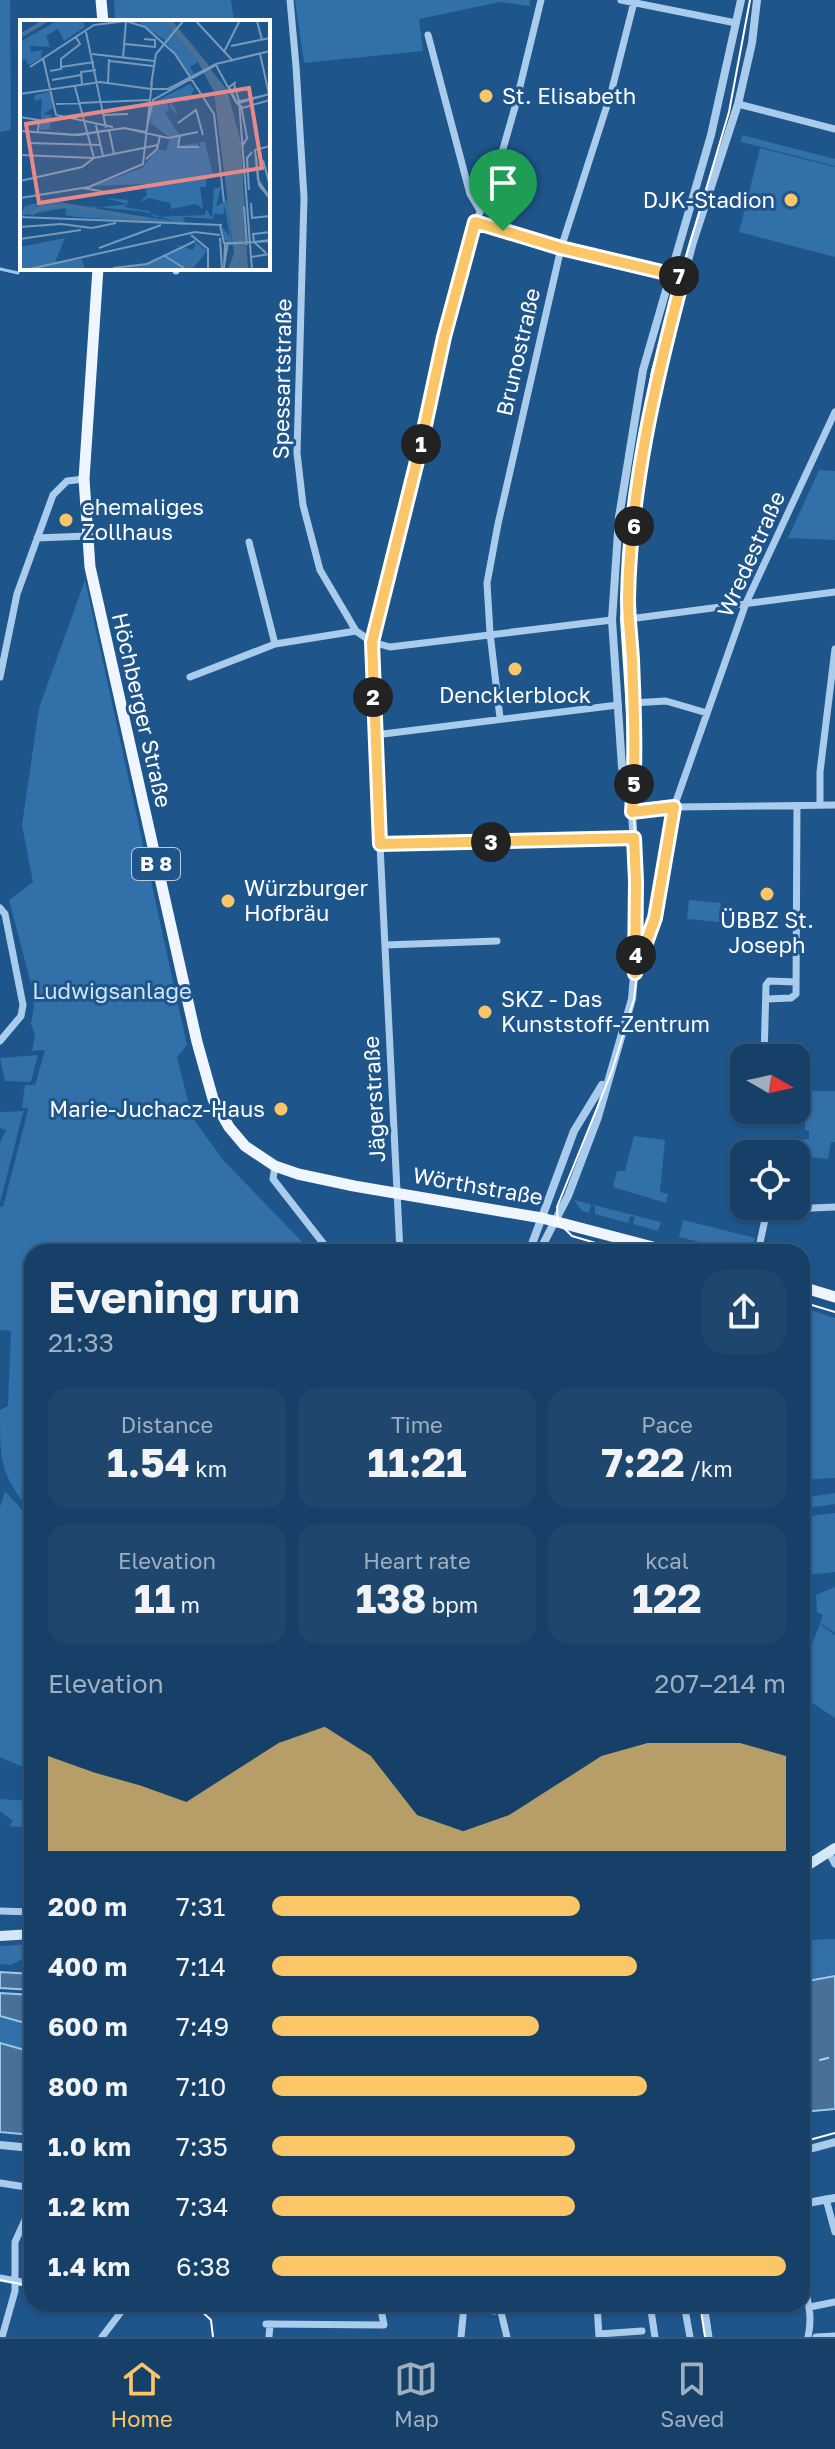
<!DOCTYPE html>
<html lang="en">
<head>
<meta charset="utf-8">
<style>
	:root { --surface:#164068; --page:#1f476e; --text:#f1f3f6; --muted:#9eafc0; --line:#35597c; --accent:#fbc668 }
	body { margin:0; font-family:"Golos Text",sans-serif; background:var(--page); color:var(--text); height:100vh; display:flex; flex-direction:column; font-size:30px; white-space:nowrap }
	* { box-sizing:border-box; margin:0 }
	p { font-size:26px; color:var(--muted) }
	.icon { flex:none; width:44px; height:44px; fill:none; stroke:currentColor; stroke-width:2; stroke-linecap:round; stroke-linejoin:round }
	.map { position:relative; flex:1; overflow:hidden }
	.drawer { position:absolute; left:24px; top:1244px; width:786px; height:1068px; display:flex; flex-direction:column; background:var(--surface); border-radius:24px; box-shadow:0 2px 6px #0004,0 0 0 2px var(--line) }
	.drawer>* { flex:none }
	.needle { width:52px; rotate:99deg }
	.tools { position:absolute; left:730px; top:1044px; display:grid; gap:16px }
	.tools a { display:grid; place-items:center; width:80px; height:80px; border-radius:16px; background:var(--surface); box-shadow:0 2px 6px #0004,0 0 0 2px var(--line); font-size:40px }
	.pin { position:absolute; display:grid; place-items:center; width:68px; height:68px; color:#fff; margin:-82px -34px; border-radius:50% 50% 50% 0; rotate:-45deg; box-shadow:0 0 8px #0007 }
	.pin .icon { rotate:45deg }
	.km { position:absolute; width:40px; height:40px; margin:-20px; border-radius:50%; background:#222; color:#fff; font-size:22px; line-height:40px; text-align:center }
	.round { display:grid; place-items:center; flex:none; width:84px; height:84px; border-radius:24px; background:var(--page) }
	.summary { display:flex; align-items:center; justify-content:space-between; height:136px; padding:0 24px }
	h1 { font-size:44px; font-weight:700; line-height:60px }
	.figures { display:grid; grid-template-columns:repeat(3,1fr); gap:12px; height:136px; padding:8px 24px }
	.figures div { display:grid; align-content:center; border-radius:20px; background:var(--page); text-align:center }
	.figures b { font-size:40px; font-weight:700 }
	.figures small { font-size:22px; font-weight:400 }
	.figures p { font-size:22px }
	.chart { height:224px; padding:16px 24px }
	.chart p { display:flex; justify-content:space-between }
	.chart svg { width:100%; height:144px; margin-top:8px; fill:var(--accent); opacity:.7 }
	ul { padding:0 24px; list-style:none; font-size:26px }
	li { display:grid; grid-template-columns:128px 96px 1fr; align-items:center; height:60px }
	li i { height:20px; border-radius:10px; background:var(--accent) }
	.tabs { display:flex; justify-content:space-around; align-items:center; height:112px; border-top:2px solid var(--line); background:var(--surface); font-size:22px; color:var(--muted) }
	.tabs a { display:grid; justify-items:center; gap:4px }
	.tabs .current { color:var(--accent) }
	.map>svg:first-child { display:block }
	.green { fill:#3170a8 }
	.water { fill:#497096; stroke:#9cc8ee; stroke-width:2 }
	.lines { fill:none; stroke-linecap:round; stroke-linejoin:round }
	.stream { stroke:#9cc8ee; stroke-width:3 }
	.ferry { stroke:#b5d6f3; stroke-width:2; stroke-dasharray:10 8; stroke-linecap:butt }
	.minor { stroke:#a9ccec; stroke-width:7 }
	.tertiary { stroke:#a9ccec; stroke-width:8 }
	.secondary { stroke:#d5e7f9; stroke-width:10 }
	.primary { stroke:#eff6ff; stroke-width:11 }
	.tram { stroke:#fff; stroke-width:2 }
	.route-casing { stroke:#fff; stroke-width:16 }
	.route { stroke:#fbc668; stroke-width:10 }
	.poi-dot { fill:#fbc668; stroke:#1e558b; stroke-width:3 }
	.labels { text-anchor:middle; stroke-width:6; stroke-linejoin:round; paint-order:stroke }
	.shield { fill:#1e558b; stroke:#bcccdc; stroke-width:2 }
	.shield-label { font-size:20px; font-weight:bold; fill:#fff }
	.poi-label { font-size:22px; fill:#fff; stroke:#1e558b; text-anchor:start }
	.street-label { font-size:22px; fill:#fff; stroke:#1e558b }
	.park-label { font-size:22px; fill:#cee5f9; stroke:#1e558b }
	.inset-river { fill:none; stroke:#497096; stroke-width:4 }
	.inset-road { fill:none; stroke:#7899b9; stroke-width:2 }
	.view { fill:#e88989; fill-opacity:0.15; stroke:#e88989; stroke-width:4 }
	.inset-edge { fill:none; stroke:#fff; stroke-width:4 }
</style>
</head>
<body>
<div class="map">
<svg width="835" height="2337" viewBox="0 0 835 2337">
	<rect width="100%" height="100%" fill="#1e558b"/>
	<path class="green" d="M0 0H10L11 122 10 130 0 132Z
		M114 0H231L234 22H115Z
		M295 0H530V6L500 2 419 19 423 51 304 63Z
		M742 135 835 159V166L741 142Z
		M760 148 835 167V257L739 232Z
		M819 470 835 471V540L788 538Z
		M85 580 187 1045 177 1057 192 1117 224 1161 312 1252H32V1514C0 1472 0 1464 0 1410L8 1406 11 1331 0 1330V1207H3L26 1118 28 1108H22L25 1085H35L45 1050 32 1051 35 1036 31 1024 34 1006 32 988 9 900 33 882 22 825 39 708Z
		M689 900 721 903 719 922 687 919Z
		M38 1055 31 1082 5 1081 0 1058Z
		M805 1091H835V1142H831L828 1159 811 1157V1202H796L797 1140 809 1139V1130H805Z
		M24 1111 22 1117 0 1203V1143L6 1130 0 1128V1112Z
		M634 1136 665 1140 660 1192 668 1194 666 1203 613 1187 617 1171H625Z
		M574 1200 661 1222 658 1231 633 1224 635 1217 630 1216 628 1223 595 1214V1206L591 1205 589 1213 582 1211Z
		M683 1220 755 1238 751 1252H739L679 1237Z
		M802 1307 835 1318V1478L802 1480Z
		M5 1491 32 1521V1771L0 1757V1507Z
		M835 1493V1504L802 1509V1498Z
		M835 1513V1572L807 1575 802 1517Z
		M835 1587V1633L820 1623 823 1615 817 1612 816 1595Z
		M820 1624 835 1635V1718L802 1696V1682L809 1673 805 1662Z
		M0 1799 32 1801V1828L9 1826 13 1821 0 1811Z
		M835 1939V1976L802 1982V1940Z
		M32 1944V1954L11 1965 0 1964V1946Z
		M0 2016 32 2025V2052L0 2043Z"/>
	<path class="water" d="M0 1972 32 1974V1990L0 1988Z
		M835 1976V2109L802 2112V1982Z
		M0 1993 32 1995V2025L0 2016Z
		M0 2043 32 2052V2135L0 2132Z"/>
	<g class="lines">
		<path class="stream" d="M0 269 18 273"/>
		<path class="ferry" d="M802 2065 835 2056"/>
		<path class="minor" d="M290 0 296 66 304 198 297 453 303 505 320 570 356 631 372 642 390 647 612 620
			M621 0 736 23
			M428 35 470 194 479 209
			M738 104 835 129
			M475 222 561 248 669 273
			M176 271V268
			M37 538 87 536
			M249 542 275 644
			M629 619 835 592
			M0 677 17 594 53 495 67 481 84 479
			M190 677 275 644 356 631
			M632 703 666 701 707 713
			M500 718 490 633 487 583 498 524 561 248 611 93 634 2
			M375 735 618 705
			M820 805V772L835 649
			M632 812 674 807 835 805
			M380 844 634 838
			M0 908 5 914 23 1005 21 1016 0 1041
			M385 945 497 941
			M637 969 655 918 674 807 746 603 835 412
			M767 999 791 998 796 994 797 806
			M764 1058 766 985 769 981 796 982
			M275 1166 273 1179 330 1252
			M400 1252 371 662 372 642 419 453 444 337 471 233 495 177 515 107 541 0
			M758 1252 767 1210 835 1207
			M829 1853 835 1864
			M0 1911 32 1912
			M0 2183 32 2188
			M826 2199 835 2232
			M0 2278 32 2284
			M802 2279C808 2300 813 2316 808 2337
			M597 2304 599 2337
			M650 2304 655 2337
			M684 2304 690 2337
			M704 2304 709 2337
			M810 2307 835 2302
			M464 2308 495 2311 500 2308 507 2337
			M500 2308 511 2304
			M266 2324 384 2325 380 2304
			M599 2334 642 2331
			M2 2337 15 2291V2242L25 2220 30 2188
			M102 2337 127 2304
			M269 2337 270 2324
			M461 2337 464 2306
			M816 2337 835 2336"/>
		<path class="tertiary" d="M630 803 622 767 612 620 619 517 643 370 711 135 741 0
			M529 1252 574 1131 602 1085
			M539 1252 568 1196 598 1117 632 999 636 952V881L632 812 636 767 628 604 640 476 658 371 693 242 738 104 752 43 757 0
			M0 2145 32 2148
			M802 2151 835 2142
			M802 2204 835 2198"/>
		<path class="secondary" d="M802 1869 835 1848
			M0 1936 32 1934"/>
		<path class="primary" d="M101 0 103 22
			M98 268 84 479 90 567 197 1042 213 1099 229 1127 245 1146 275 1166 298 1174 354 1186 542 1218 672 1252
			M802 1287 835 1297"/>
		<path class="tram" d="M626 1252 572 1236 558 1222 557 1207 612 1071 634 999 639 956 638 881 621 619 628 521 652 371 729 112 750 0
			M802 1302 835 1312
			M802 2142 835 2133
			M0 2280 32 2286
			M135 2304 167 2309H199L211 2320 213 2337
			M700 2304 705 2337"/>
	</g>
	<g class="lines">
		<g class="route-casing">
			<path id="route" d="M475 222 561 248 683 277C655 382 630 489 628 599 628 619 631 640 632 660 634 710 636 761 632 812L674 807 655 918 635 973 636 881 634 838 380 844 372 642 419 453 444 337Z"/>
		</g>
		<use href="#route" class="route"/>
	</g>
	<g class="poi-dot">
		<circle cx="486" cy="96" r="8"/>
		<circle cx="791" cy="200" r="8"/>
		<circle cx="66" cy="520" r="8"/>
		<circle cx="515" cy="669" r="8"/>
		<circle cx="767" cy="894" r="8"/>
		<circle cx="228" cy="901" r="8"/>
		<circle cx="485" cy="1012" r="8"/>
		<circle cx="281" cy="1109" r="8"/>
	</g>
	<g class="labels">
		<rect class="shield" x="132" y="848" width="48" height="32" rx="6"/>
		<g class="shield-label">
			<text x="156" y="871">B 8</text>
		</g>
		<g class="poi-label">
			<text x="502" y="104">St. Elisabeth</text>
			<text x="775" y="208" text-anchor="end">DJK-Stadion</text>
			<text x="82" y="515">ehemaliges<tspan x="82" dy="25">Zollhaus</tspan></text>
			<text x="515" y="703" text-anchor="middle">Dencklerblock</text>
			<text x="244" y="896">Würzburger<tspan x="244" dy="25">Hofbräu</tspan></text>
			<text x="767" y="928" text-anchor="middle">ÜBBZ St.<tspan x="767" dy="25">Joseph</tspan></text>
			<text x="501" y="1007">SKZ - Das<tspan x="501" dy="25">Kunststoff-Zentrum</tspan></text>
			<text x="265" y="1117" text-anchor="end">Marie-Juchacz-Haus</text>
		</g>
		<g class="street-label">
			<text transform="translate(518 352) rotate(-77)" y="8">Brunostraße</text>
			<text transform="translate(282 379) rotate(-89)" y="8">Spessartstraße</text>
			<text transform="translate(751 554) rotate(-66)" y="8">Wredestraße</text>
			<text transform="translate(142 710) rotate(77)" y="8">Höchberger Straße</text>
			<text transform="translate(374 1099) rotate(-93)" y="8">Jägerstraße</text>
			<text transform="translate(478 1186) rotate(10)" y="8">Wörthstraße</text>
		</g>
		<g class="park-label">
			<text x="112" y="999">Ludwigsanlage</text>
		</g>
	</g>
	<g transform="translate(20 20)">
		<rect width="250" height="250" fill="#1e558b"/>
		<path d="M38 0H63L65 7 44 21 38 9 31 13 26 16 30 27 10 26 11 32 22 30 21 38 9 45 5 39 0 43V22ZM115 0H142L178 42 170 47 174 54 169 56 145 20ZM170 64 174 69 168 82 148 76 156 79 151 84 155 88 157 94 151 89 147 78 149 91 145 92 159 115 157 126 177 123 181 128 179 122H185L193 155 187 153 186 167H180L183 189 176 184 151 189 150 183 129 178 119 183 127 175 124 164 73 166 122 148 138 129 146 131 150 118 131 103 130 109 132 83ZM31 71 33 88 23 94 31 95 30 109 20 110 22 79 14 81 15 75ZM201 167 196 186 208 180 212 222 204 220 202 207 210 217 205 187 203 195 195 193 193 199 163 197 166 205 56 197 45 195 46 188 0 196 5 186 30 180 74 188 107 184 85 178 108 180 107 185 104 187 129 191 134 197 185 195 186 189 192 198 194 168ZM46 184 126 192 154 201 50 186 13 187ZM45 218 35 242 62 239 65 250 0 249V227ZM176 222 187 231 172 250H91L127 244 160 227 152 223 173 230Z" fill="#3170a8" fill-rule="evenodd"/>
		<path d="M142 0H152L207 70 221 123 228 250H208L214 233 194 72 178 42Z" fill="#497096"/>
		<path class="inset-river" d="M158 11 187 46M0 16 27 0M190 51 208 81M11 194 22 187 50 186 125 199"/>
		<path class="inset-road" d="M175 0 213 41M228 0 237 1 242 20M66 12 86 108M105 24 135 27V20L124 19M211 26 250 18M204 32 220 0M72 34 134 41M23 38 36 95 93 107M103 38 106 1M90 41 133 46M10 47 74 5 106 1 125 7 155 34 194 94 204 182M41 47 74 42M30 51 41 49V39L60 24 56 17M32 60 61 55M216 62 209 67 218 85M88 63 89 39M214 64 219 81 231 237M62 65 61 52 76 50M131 65 136 34 164 0M55 67 74 138M131 69H148L196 44 250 31M0 74 80 62 131 69M219 83 249 74 240 34M36 84 129 80M221 85 227 118 223 125M222 88 250 80M84 95 108 94M0 97 19 100 18 111M158 103 176 90 183 115M76 105 83 136M89 110 94 134M0 111 54 115 104 108 148 118 178 112M0 111 59 115 104 108 126 112 133 80 196 45 216 82 250 74M160 115 158 127H179M9 123 80 125M250 126 235 130 238 160 250 178M0 135 74 138 138 125M236 136 239 165 250 179M126 139 137 129 140 116M243 140 250 166M0 161 62 147 74 138M63 168 91 173 121 168M229 170 227 138 232 132M0 178 69 167 123 144 132 62M231 183 232 198 249 196M224 186 227 225M0 197 202 205M200 205 204 223 234 222 246 233M0 207 41 204 72 208 96 203M250 212 233 214 234 222 250 220M171 215 188 229V250M200 218 202 250M0 219 61 210M79 228 141 205M143 235 164 248M204 246 208 222M93 248 127 244 175 221M5 250 175 212 200 215M204 250 205 224 250 221M232 250 231 237 250 234"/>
		<path class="view" d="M229 68 242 148 19 183 6 104Z"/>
		<rect width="250" height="250" class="inset-edge"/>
	</g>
</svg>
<div class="tools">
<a><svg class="needle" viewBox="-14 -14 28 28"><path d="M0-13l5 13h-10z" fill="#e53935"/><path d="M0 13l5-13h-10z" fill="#9eafc0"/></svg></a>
<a><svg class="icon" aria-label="locate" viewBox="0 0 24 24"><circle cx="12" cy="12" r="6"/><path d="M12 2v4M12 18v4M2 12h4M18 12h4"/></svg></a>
</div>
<div class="pin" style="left:503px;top:231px;background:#1e9e55"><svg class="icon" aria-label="arrive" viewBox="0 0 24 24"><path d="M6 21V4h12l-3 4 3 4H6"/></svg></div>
<b class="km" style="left:421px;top:444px">1</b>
<b class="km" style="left:373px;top:697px">2</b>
<b class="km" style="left:491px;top:842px">3</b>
<b class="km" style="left:636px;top:955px">4</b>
<b class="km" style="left:634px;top:784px">5</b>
<b class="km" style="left:634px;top:526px">6</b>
<b class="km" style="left:679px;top:276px">7</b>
<section class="drawer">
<div class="summary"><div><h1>Evening run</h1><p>21:33</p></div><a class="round"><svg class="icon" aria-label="share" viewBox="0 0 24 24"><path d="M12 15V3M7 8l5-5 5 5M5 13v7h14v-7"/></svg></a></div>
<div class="figures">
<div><p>Distance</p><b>1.54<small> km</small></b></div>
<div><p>Time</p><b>11:21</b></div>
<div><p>Pace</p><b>7:22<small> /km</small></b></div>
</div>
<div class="figures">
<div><p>Elevation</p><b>11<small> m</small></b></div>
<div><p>Heart rate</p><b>138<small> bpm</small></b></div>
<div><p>kcal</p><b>122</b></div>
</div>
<div class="chart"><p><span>Elevation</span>207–214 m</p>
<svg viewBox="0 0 160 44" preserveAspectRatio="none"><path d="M0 44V15L10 20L20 24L30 29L40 20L50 11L60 6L70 15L80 33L90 38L100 33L110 24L120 15L130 11L140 11L150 11L160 15V44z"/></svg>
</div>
<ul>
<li><b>200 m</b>7:31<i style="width:60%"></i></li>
<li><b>400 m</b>7:14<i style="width:71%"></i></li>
<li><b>600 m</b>7:49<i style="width:52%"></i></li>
<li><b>800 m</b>7:10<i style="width:73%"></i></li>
<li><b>1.0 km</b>7:35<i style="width:59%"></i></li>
<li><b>1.2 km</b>7:34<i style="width:59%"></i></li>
<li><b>1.4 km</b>6:38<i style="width:100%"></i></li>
</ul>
</section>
</div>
<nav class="tabs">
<a class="current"><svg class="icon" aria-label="home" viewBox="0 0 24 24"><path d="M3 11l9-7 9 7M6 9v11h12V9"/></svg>Home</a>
<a><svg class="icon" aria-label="map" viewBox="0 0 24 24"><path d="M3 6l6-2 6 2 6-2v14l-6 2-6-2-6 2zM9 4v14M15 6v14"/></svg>Map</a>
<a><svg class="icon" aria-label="saved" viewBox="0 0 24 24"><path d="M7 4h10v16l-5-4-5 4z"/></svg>Saved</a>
</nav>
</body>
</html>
